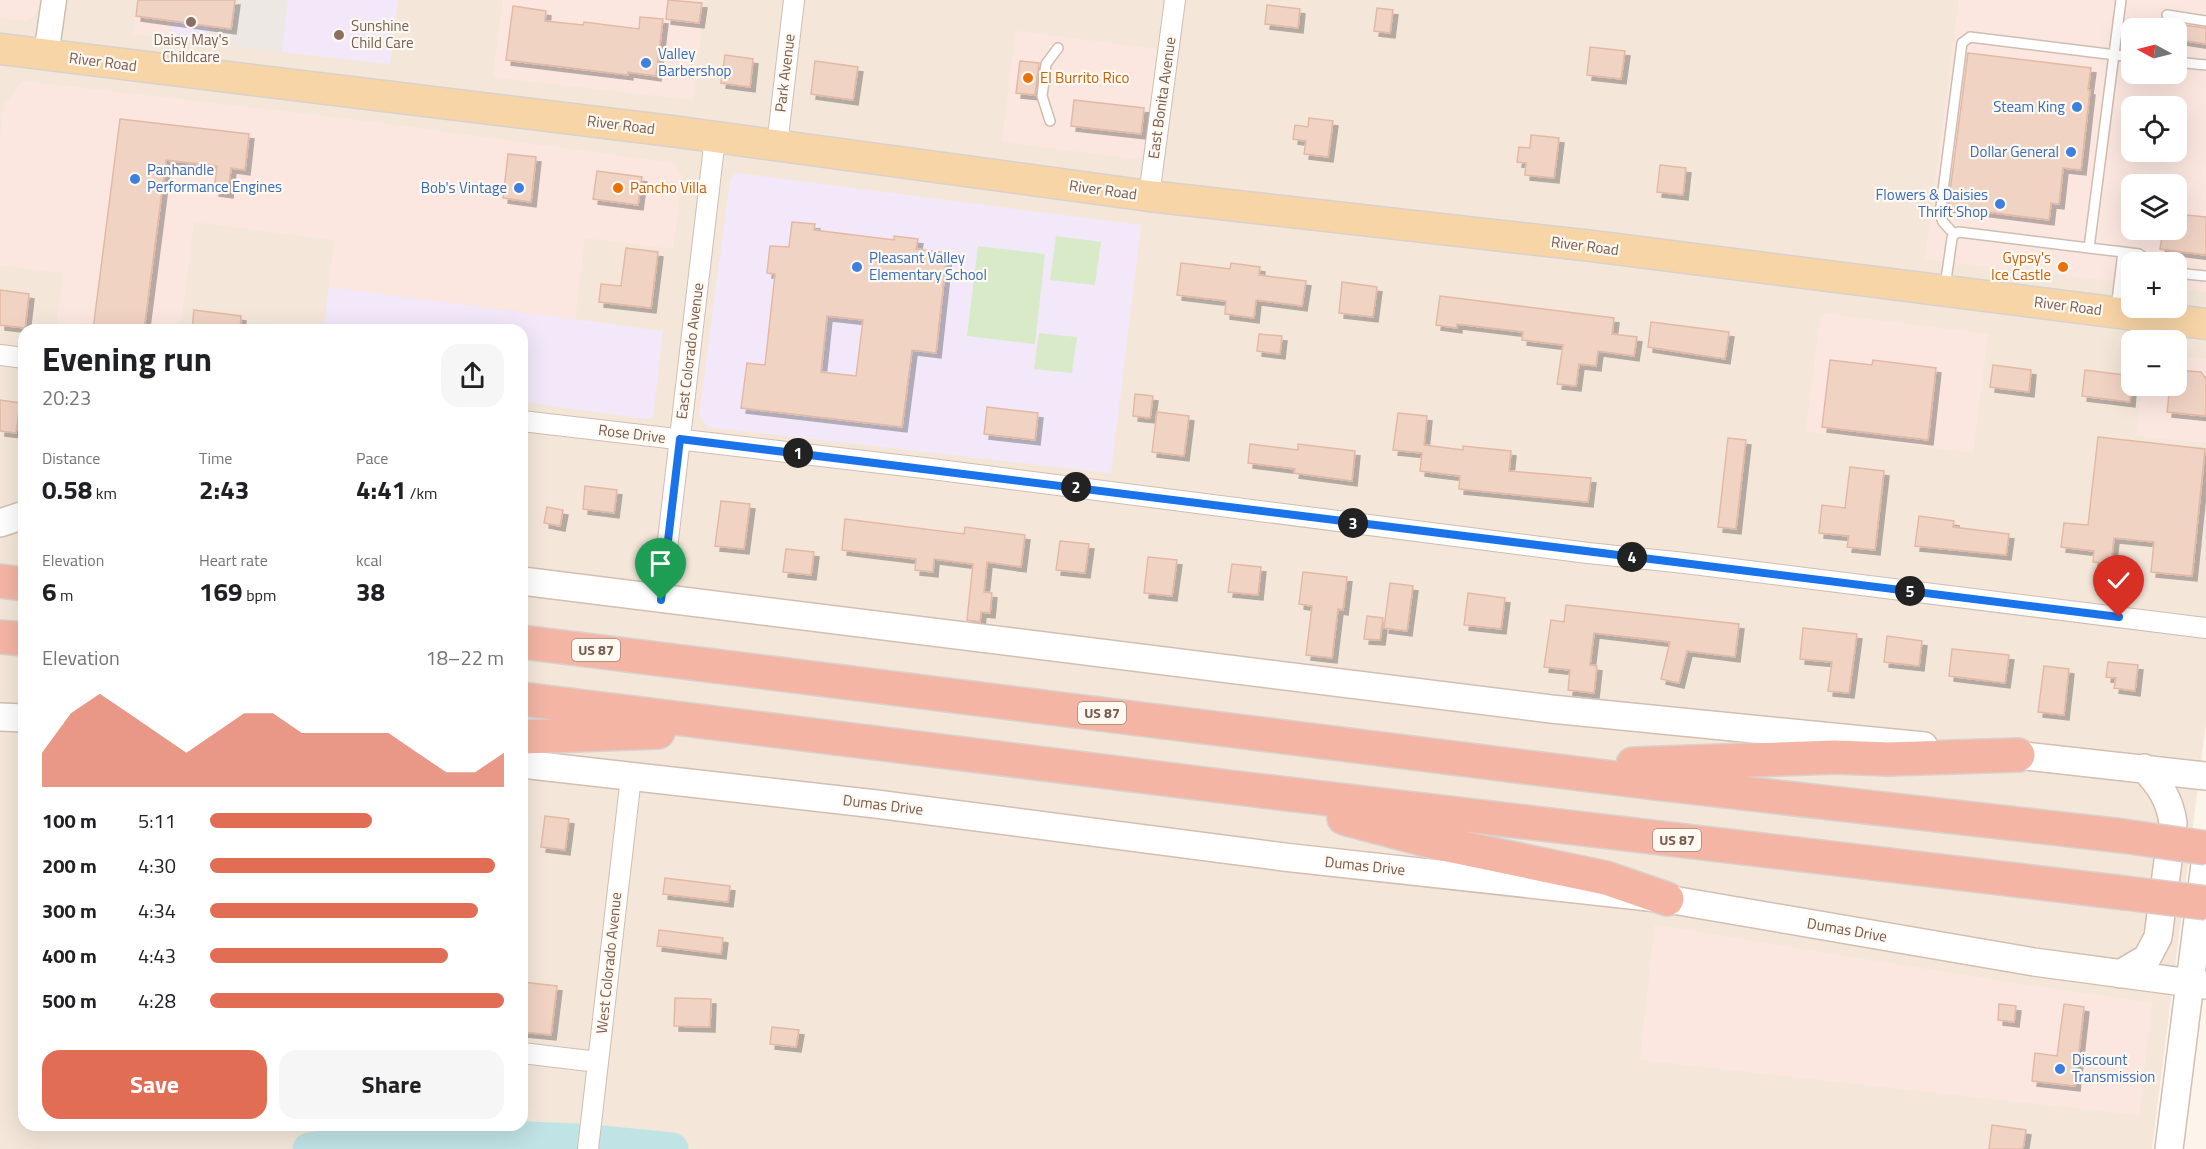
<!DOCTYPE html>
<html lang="en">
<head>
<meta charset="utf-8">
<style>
	:root { --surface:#fff; --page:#f6f6f6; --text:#202124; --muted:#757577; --accent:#e16d55 }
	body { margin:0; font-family:"Titillium Web",sans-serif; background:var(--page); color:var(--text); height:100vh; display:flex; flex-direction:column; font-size:22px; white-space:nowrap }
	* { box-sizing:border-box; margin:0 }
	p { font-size:20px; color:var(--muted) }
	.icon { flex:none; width:33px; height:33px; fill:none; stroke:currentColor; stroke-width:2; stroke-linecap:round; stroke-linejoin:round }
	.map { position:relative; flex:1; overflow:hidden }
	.drawer { position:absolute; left:18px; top:324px; width:510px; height:807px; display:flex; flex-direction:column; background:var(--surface); border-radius:18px; box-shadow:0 6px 24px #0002 }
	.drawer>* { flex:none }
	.needle { width:39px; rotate:277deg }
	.fabs { position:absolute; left:2121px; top:18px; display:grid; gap:12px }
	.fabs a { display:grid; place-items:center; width:66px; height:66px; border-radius:12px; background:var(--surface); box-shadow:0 6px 24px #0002; font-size:30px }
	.pin { position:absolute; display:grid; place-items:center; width:51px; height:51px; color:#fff; margin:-62px -26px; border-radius:50% 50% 50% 0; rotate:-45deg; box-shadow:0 0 6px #0007 }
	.pin .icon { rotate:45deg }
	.km { position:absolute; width:30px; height:30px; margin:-15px; border-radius:50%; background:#222; color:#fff; font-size:16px; line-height:30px; text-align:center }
	.round { display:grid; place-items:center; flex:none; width:63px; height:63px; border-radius:18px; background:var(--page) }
	.overview { display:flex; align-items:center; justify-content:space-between; height:102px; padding:0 24px }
	h1 { font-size:33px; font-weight:700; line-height:45px }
	.stats { display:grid; grid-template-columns:repeat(3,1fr); gap:9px; height:102px; padding:6px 24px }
	.stats div { display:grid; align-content:center }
	.stats b { font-size:26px; font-weight:700 }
	.stats small { font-size:16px; font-weight:400 }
	.stats p { font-size:16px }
	.chart { height:168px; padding:12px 24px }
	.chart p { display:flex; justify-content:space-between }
	.chart svg { width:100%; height:108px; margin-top:6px; fill:var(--accent); opacity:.7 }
	.cta { display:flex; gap:12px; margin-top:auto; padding:12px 24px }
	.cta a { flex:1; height:69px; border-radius:18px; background:var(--accent); color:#fff; font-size:24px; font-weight:700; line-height:69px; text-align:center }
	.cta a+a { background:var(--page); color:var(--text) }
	ul { padding:0 24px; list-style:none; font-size:20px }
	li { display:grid; grid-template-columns:96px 72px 1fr; align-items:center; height:45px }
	li i { height:15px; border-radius:8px; background:var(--accent) }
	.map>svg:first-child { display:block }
	.residential { fill:#f4e7da; fill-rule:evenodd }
	.commercial { fill:#fce7e0; fill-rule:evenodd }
	.industrial { fill:#eee8e4 }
	.education { fill:#f2e8f9 }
	.green { fill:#d9eac9 }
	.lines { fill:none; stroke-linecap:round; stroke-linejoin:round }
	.river { stroke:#c0e3e6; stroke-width:33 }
	.building { fill:#f1d3c4; stroke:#e3b9a5; stroke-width:1.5; fill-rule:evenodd; filter:url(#shadow) }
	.service-casing { stroke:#cfbdb0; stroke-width:12 }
	.minor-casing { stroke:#cfbdb0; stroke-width:22 }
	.tertiary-casing { stroke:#cfbdb0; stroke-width:27 }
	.secondary-casing { stroke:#d4beb0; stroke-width:30 }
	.primary-casing { stroke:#d9d1cd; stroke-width:33 }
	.motorway-casing { stroke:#d9d1cd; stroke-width:36 }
	.service { stroke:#fff; stroke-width:9 }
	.minor { stroke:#fff; stroke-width:20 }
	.tertiary { stroke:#fff; stroke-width:24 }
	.secondary { stroke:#fff; stroke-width:27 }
	.primary { stroke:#f8d5a7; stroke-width:30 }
	.motorway { stroke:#f4b5a5; stroke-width:33 }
	.motorway-bridge-casing { stroke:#d9d1cd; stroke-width:36; stroke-linecap:butt }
	.motorway-bridge { stroke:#f4b5a5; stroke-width:33 }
	.route-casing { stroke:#fff; stroke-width:12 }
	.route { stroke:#1a73e8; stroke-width:8 }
	.education-dot { fill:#8d6e63; stroke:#fff9f2; stroke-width:2 }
	.shop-dot { fill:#3f7fe0; stroke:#fff9f2; stroke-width:2 }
	.food-dot { fill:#e8710a; stroke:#fff9f2; stroke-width:2 }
	.labels { text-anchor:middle; stroke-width:4.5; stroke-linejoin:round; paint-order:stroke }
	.shield { fill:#fff9f2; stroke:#a08a7f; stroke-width:1.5 }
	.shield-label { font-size:14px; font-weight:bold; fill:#785b4e }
	.education-label { font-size:15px; fill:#785e54; stroke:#fff9f2; text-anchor:start }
	.shop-label { font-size:15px; fill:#366cbe; stroke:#fff9f2; text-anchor:start }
	.street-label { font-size:15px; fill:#785b4e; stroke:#fff9f2 }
	.food-label { font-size:15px; fill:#c56008; stroke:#fff9f2; text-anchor:start }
</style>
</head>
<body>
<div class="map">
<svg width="2206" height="1149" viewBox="0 0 2206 1149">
	<defs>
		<filter id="shadow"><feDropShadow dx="5" dy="5" stdDeviation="0" flood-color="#0004"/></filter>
	</defs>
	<rect width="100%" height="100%" fill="#fcf5ec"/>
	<path class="residential" d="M0 0H2206V723L2152 1149H0ZM2132 28H2176V74H2132ZM2132 106H2176V152H2132ZM2132 184H2176V230H2132ZM2132 262H2176V308H2132ZM24 330H522V1125H24ZM2132 340H2176V386H2132Z"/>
	<path class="commercial" d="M0 0H39L38 8 32 18 25 21 0 18Z
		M138 0H175L170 39 133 34Z
		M503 0H705L693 100 493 77Z
		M1959 0H2206V292L2177 288 2176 262H2132L2131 283 1925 259ZM2132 28H2176V74H2132ZM2132 106H2176V152H2132ZM2132 184H2176V230H2132Z
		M1016 31 1157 49 1143 154 1137 159 1002 142Z
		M22 81 350 119 673 163 682 176 673 249 585 238 575 319 329 287 334 240 194 222 180 330H56L63 273 0 265V139L4 106Z
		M1821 313 1988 334 1973 453 1806 431Z
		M2177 356 2206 359V443L2136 436 2142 386H2176Z
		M1655 925 2000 981 2152 1003 2139 1115 1640 1060Z"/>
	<path class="industrial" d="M213 0H288L282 52 208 43Z"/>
	<path class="education" d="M175 0H213L208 43 171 39Z
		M288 0H398L390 64 282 52Z
		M736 173 1141 225 1111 473 708 427 699 416 730 180Z
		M329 287 663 331 653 417 648 419 522 402V330H323Z"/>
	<path class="green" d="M1056 236 1101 242 1095 285 1050 280Z
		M978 246 1045 254 1035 344 967 336Z
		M1039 333 1077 337 1072 373 1034 369Z"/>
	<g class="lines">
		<path class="river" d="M602 1142 672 1149
			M309 1149 390 1139 458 1135 576 1140"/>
	</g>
	<path class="building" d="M138 0H235L231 29 136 16Z
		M668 0 702 3 699 23 666 19Z
		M1267 5 1300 9 1298 28 1265 24Z
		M513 6 546 11 545 21 583 25 584 22 639 29 640 17 663 19 656 76 628 72V75L506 60Z
		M1377 8 1393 10 1390 33 1374 31Z
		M2183 25 2206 28V44L2180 40Z
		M1590 47 1625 51 1621 79 1587 75Z
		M1968 53 2091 68 2088 90H2090L2081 170 2063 168 2059 204 2051 203 2049 220 1948 207Z
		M725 55 753 59 750 87 721 83Z
		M815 61 858 67 853 100 811 94Z
		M1020 61 1039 63 1035 95 1016 93Z
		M1074 100 1144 108 1141 134 1071 126Z
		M1309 118 1333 121 1328 157 1304 154 1306 141 1293 139 1295 125 1308 127Z
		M120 119 249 134 245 170 231 168 228 193 214 191 217 166 166 160 144 330H93Z
		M1531 135 1559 138 1554 178 1525 175 1526 163 1517 162 1519 147 1530 148Z
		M508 154 536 157 531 202 503 198Z
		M1660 165 1686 168 1683 195 1657 192Z
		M597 171 642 177 638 205 593 199Z
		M2176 214 2206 217V255L2160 249 2163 230H2176Z
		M792 222 815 224 814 230 894 240V236L918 239 916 249 947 253 936 353 912 350 902 427 741 408 747 363 765 365 775 274 767 273 770 246 789 247ZM827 316 863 320 856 376 821 372Z
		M626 248 658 252 651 308 599 302 601 284 621 286Z
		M1181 263 1230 269 1231 263 1260 267 1259 275 1306 281 1302 306 1256 300 1254 318 1225 314 1226 301 1177 295Z
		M1342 282 1377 287 1373 317 1339 313Z
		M0 290 29 294 25 328 0 325Z
		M1440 296 1614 318 1612 334 1637 337 1634 356 1598 351 1596 366 1579 364 1576 386 1557 384 1563 345 1522 340 1523 332 1457 324V328L1436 325Z
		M194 310 241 316 240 330H192Z
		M1651 322 1729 332 1725 359 1648 347Z
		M1259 334 1282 336 1280 354 1257 351Z
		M1830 360 1872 365 1873 360 1936 368 1928 440 1822 427Z
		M1993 365 2031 370 2029 392 1990 387Z
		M2085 370 2132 376 2130 402 2082 396Z
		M2176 370 2201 372 2206 379V416L2167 412 2170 386H2176Z
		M1135 394 1153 396 1150 418 1133 416Z
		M0 400 20 403 16 433 0 431Z
		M987 407 1038 413 1035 440 984 434Z
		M1157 412 1189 416 1184 456 1152 452Z
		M1398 413 1427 416 1424 445 1463 450V446L1511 451 1509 471 1591 478 1588 502 1459 489 1460 476 1420 471 1422 453 1393 450Z
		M2098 437 2205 449 2192 576 2151 572 2154 542 2114 538 2111 564 2093 562 2094 551 2061 547 2064 523 2088 525Z
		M1728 438 1746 440 1736 529 1718 527Z
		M1250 444 1298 450V444L1355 451 1352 481 1294 473 1295 469 1248 463Z
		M1850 467 1884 471 1875 550 1847 547 1849 536 1819 533 1822 505 1845 508Z
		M585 486 617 490 614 513 583 509Z
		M721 501 750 504 744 549 715 546Z
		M547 507 563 510 560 526 544 523Z
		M1919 516 1954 521 1953 527 2009 534 2006 555 1915 546Z
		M845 519 964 534 965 527 1025 535 1021 567 987 562 984 592 992 593 990 613 981 612 980 622 967 620 973 564 934 559 933 572 915 570 916 559 842 550Z
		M1060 541 1089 544 1085 573 1056 570Z
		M786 549 814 552 811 575 783 572Z
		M1148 557 1177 560 1172 596 1144 593Z
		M1232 564 1261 567 1258 595 1228 592Z
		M1303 572 1347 577 1343 610 1338 609 1332 658 1306 655 1312 606 1299 604Z
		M1390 583 1413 586 1407 631 1384 628Z
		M1468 593 1505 598 1501 629 1464 625Z
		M1566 605 1739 624 1735 657 1687 651 1679 683 1661 679 1670 642 1594 633 1590 665 1597 666 1594 693 1568 690 1570 670 1544 667 1551 620 1564 622Z
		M1367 616 1383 618 1380 640 1364 639Z
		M1803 628 1857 634 1849 693 1828 691 1832 662 1800 659Z
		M1887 636 1922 641 1919 666 1884 662Z
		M1952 649 2009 655 2005 683 1949 676Z
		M2108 662 2138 665 2135 691 2114 688 2116 678 2106 677Z
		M2044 666 2069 669 2064 715 2038 712Z
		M545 816 569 819 565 850 541 847Z
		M665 878 730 886 728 902 663 894Z
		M659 930 723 938 721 954 657 946Z
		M522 982 557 986 551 1035 522 1032Z
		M675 998 711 999 710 1027 674 1026Z
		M1999 1004 2016 1006 2014 1022 1998 1020Z
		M2064 1004 2084 1007 2075 1086 2032 1081 2035 1053 2057 1056Z
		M772 1027 799 1030 796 1047 770 1044Z
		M1992 1125 2026 1130 2023 1149H1989Z"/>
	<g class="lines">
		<g class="service-casing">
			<path id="service" d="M2167 15 2206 21
				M2176 62 2206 65
				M1050 121 1042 96 1046 64 1058 48
				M1954 234 1943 222 1940 214 1962 43 1970 37 2132 57
				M2089 248 2123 252 2116 309
				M2123 252 2139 254 2150 262
				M2176 273 2206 276
				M1945 287 1952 238 1954 234 1959 232 2089 248 2121 0"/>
		</g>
		<g class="minor-casing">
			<path id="minor" d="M777 145 794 0
				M1149 196 1175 0
				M0 355 24 358
				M522 421 924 468 1588 553 1685 563 2206 628
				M661 600 715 138
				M522 1053 598 1062
				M588 1149 631 777"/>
		</g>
		<g class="tertiary-casing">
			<path id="tertiary" d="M46 55 54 0"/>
		</g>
		<g class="secondary-casing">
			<path id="secondary" d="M0 523 24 515
				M522 581 1551 709 1924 746
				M0 717 24 718
				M1998 753 2206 776
				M522 764 876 804 1284 857 1667 899 2034 962 2206 985
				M2120 974 2147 958 2158 937 2173 823C2170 800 2160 785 2144 768
				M2169 1149 2206 856"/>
		</g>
		<g class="primary-casing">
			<path id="primary" d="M0 49 671 131 1149 196 1592 246 2206 324"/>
		</g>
		<g class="motorway-casing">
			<path id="motorway" d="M0 581 24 584
				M0 637 24 639
				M522 642 1654 783 2123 836
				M522 699 1229 787 2125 893
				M522 737 658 732
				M1633 764 1835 757 1888 759 2018 755
				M1344 818 1434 842 1606 878 1667 899"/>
		</g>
		<use href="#service" class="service"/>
		<use href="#minor" class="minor"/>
		<use href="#tertiary" class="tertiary"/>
		<use href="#secondary" class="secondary"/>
		<use href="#primary" class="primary"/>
		<use href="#motorway" class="motorway"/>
		<g class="motorway-bridge-casing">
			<path id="motorway-bridge" d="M2123 836 2206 848
				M2125 893 2206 903"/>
		</g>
		<use href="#motorway-bridge" class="motorway-bridge"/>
	</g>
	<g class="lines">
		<g class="route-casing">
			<path id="route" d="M661 600 680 439 2119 617"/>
		</g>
		<use href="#route" class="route"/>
	</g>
	<g class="education-dot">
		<circle cx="191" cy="22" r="6"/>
		<circle cx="339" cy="35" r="6"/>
	</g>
	<g class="shop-dot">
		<circle cx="646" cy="63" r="6"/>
		<circle cx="2077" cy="107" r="6"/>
		<circle cx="2071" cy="152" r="6"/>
		<circle cx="135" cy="179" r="6"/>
		<circle cx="519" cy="188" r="6"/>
		<circle cx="2000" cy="204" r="6"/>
		<circle cx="857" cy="267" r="6"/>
		<circle cx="2060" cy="1069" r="6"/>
	</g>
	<g class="food-dot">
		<circle cx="1028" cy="78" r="6"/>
		<circle cx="618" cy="188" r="6"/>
		<circle cx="2063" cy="267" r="6"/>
	</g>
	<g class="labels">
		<g class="shield">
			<rect x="572" y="639" width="48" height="22" rx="4.5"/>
			<rect x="1078" y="702" width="48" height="22" rx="4.5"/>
			<rect x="1653" y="829" width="48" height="22" rx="4.5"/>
		</g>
		<g class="shield-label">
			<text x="596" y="655">US 87</text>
			<text x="1102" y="718">US 87</text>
			<text x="1677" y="845">US 87</text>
		</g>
		<g class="education-label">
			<text x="351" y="31">Sunshine<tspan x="351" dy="17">Child Care</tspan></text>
			<text x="191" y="45" text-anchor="middle">Daisy May's<tspan x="191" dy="17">Childcare</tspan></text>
		</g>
		<g class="shop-label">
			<text x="658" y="59">Valley<tspan x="658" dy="17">Barbershop</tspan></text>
			<text x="2065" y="112" text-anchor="end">Steam King</text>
			<text x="2059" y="157" text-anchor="end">Dollar General</text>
			<text x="147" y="175">Panhandle<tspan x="147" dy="17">Performance Engines</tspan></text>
			<text x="507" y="193" text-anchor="end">Bob's Vintage</text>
			<text x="1988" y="200" text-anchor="end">Flowers &amp; Daisies<tspan x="1988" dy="17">Thrift Shop</tspan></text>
			<text x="869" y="263">Pleasant Valley<tspan x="869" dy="17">Elementary School</tspan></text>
			<text x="2072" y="1065">Discount<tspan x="2072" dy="17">Transmission</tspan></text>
		</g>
		<g class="street-label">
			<text transform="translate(103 62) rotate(7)" y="5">River Road</text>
			<text transform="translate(785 73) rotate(-83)" y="5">Park Avenue</text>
			<text transform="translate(1162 98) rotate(-82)" y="5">East Bonita Avenue</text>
			<text transform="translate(621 125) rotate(7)" y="5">River Road</text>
			<text transform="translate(1103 190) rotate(8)" y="5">River Road</text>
			<text transform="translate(1585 246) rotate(7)" y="5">River Road</text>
			<text transform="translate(2068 306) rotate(7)" y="5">River Road</text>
			<text transform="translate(690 351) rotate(-83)" y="5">East Colorado Avenue</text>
			<text transform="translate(632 434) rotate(7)" y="5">Rose Drive</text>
			<text transform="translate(883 805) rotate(7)" y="5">Dumas Drive</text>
			<text transform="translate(1365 866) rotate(6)" y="5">Dumas Drive</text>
			<text transform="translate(1847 930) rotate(10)" y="5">Dumas Drive</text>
			<text transform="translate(609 963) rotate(-84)" y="5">West Colorado Avenue</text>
		</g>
		<g class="food-label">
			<text x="1040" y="83">El Burrito Rico</text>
			<text x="630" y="193">Pancho Villa</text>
			<text x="2051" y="263" text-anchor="end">Gypsy's<tspan x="2051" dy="17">Ice Castle</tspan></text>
		</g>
	</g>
</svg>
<div class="fabs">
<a><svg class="needle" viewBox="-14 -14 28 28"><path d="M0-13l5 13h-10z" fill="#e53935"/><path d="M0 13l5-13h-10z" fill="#757577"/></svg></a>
<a><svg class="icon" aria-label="locate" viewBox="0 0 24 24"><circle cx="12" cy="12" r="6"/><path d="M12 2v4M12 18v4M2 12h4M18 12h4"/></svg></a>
<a><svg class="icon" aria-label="layers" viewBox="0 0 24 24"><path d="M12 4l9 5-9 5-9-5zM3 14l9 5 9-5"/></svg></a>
<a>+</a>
<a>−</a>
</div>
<div class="pin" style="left:661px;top:600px;background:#1e9e55"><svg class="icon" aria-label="arrive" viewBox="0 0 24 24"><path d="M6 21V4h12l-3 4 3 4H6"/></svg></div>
<div class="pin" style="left:2119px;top:617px;background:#d93025"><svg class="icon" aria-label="check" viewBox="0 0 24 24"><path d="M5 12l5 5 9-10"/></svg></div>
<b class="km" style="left:798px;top:453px">1</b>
<b class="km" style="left:1076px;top:487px">2</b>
<b class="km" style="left:1353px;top:523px">3</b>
<b class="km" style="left:1632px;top:557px">4</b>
<b class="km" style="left:1910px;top:591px">5</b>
<section class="drawer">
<div class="overview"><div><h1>Evening run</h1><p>20:23</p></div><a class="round"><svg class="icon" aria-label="share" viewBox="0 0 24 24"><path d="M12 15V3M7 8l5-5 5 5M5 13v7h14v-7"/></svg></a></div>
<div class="stats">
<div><p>Distance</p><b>0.58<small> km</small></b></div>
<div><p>Time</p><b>2:43</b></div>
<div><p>Pace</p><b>4:41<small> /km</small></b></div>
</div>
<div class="stats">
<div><p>Elevation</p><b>6<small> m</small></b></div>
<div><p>Heart rate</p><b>169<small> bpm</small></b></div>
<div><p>kcal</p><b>38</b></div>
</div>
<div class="chart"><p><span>Elevation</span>18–22 m</p>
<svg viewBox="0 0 160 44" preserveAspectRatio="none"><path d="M0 44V30L10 14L20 6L30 14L40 22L50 30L60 22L70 14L80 14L90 22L100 22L110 22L120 22L130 30L140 38L150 38L160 30V44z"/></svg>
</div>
<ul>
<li><b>100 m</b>5:11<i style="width:55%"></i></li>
<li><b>200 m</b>4:30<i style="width:97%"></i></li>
<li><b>300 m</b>4:34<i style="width:91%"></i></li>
<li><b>400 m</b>4:43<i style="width:81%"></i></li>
<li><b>500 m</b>4:28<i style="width:100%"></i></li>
</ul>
<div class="cta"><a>Save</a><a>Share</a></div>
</section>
</div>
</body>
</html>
